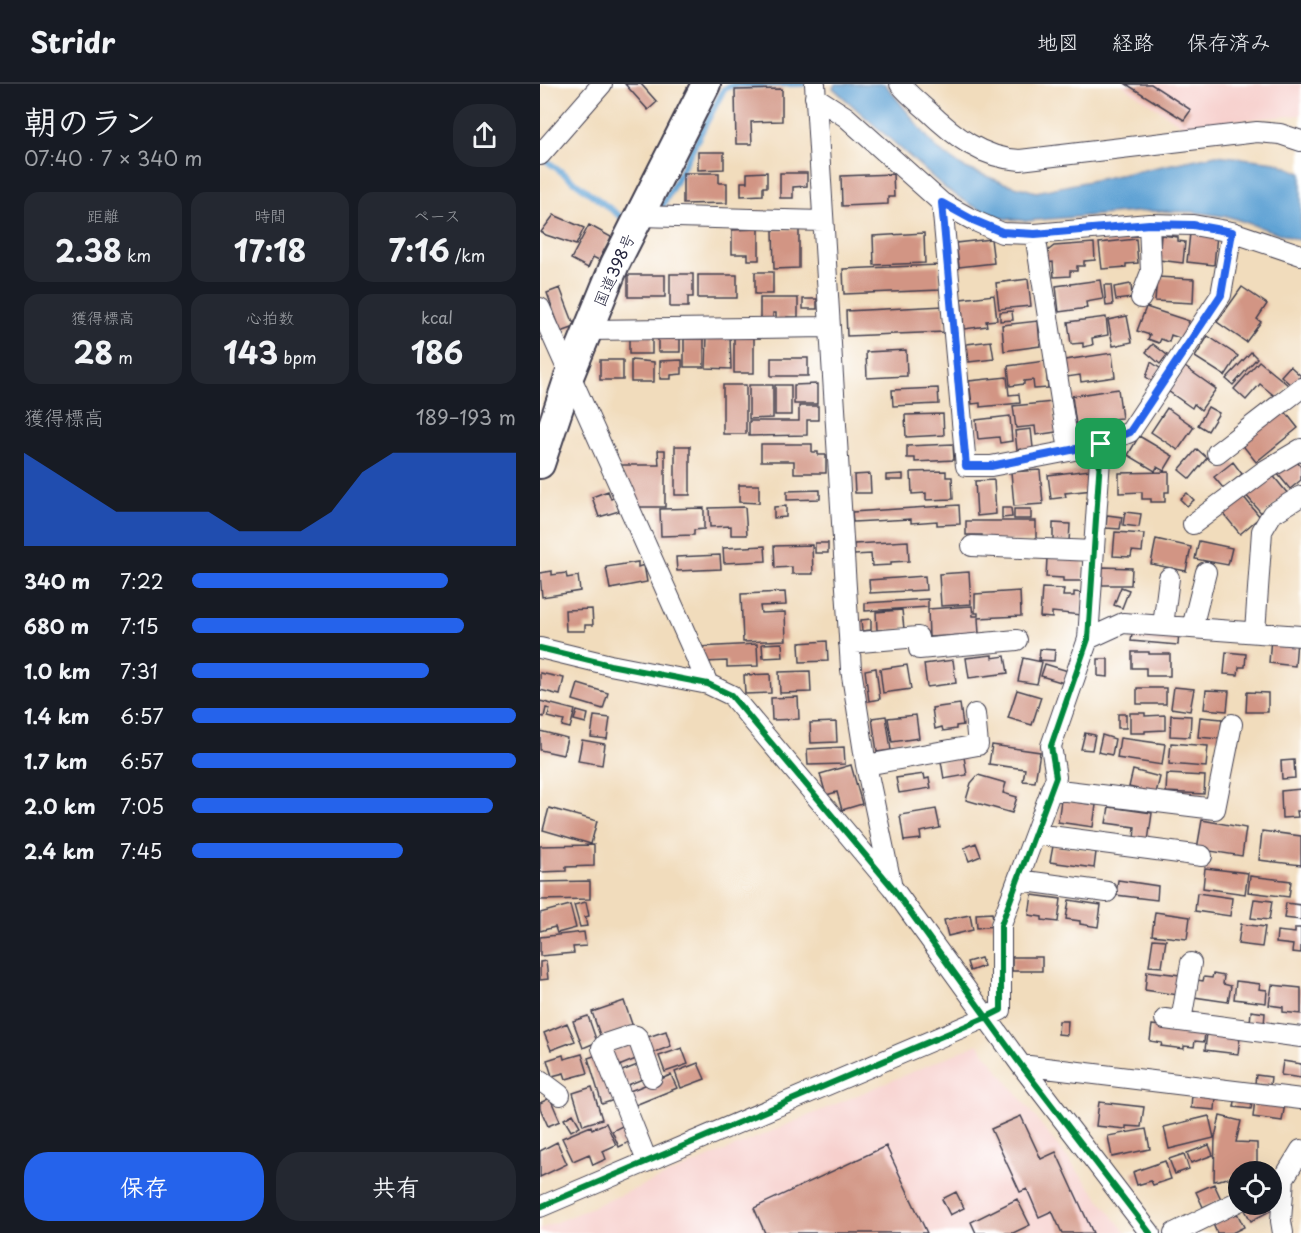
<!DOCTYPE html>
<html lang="ja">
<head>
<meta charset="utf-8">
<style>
	:root { --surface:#171b24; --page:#242831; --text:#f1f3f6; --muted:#9ea1a6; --line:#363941; --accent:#2563eb }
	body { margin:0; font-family:"Playpen Sans","Klee One",sans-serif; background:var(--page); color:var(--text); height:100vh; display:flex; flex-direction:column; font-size:22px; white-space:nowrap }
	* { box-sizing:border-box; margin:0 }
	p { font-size:20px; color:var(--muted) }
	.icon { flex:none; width:33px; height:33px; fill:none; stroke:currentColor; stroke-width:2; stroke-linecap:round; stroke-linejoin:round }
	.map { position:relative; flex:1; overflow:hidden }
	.panel { display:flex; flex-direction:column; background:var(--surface); width:540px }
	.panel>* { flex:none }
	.controls { position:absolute; left:688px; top:1077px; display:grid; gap:12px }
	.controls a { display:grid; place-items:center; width:54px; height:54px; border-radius:50%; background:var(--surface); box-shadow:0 6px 24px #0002; font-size:30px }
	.pin { position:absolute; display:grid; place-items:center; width:51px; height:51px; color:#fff; margin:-26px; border-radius:12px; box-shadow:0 3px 9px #0006 }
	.round { display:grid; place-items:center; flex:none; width:63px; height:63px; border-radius:24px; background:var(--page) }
	.headline { display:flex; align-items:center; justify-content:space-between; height:102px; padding:0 24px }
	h1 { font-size:33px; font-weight:700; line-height:45px }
	.figures { display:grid; grid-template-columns:repeat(3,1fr); gap:9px; height:102px; padding:6px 24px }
	.figures div { display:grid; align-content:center; border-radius:15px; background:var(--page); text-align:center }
	.figures b { font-size:30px; font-weight:700 }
	.figures small { font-size:16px; font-weight:400 }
	.figures p { font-size:16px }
	.chart { height:168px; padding:12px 24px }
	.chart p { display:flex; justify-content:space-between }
	.chart svg { width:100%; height:108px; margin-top:6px; fill:var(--accent); opacity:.7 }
	.action { display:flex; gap:12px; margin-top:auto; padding:12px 24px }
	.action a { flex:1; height:69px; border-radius:24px; background:var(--accent); color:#fff; font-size:24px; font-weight:700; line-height:69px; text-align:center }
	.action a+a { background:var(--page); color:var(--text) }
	ul { padding:0 24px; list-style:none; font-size:20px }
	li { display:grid; grid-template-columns:96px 72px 1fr; align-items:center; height:45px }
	li i { height:15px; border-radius:8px; background:var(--accent) }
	header { display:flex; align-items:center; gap:36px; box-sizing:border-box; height:84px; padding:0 30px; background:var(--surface); border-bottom:2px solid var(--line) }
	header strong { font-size:28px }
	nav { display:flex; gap:33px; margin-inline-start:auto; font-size:21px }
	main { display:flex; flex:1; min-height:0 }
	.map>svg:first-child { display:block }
	.built { fill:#f7d0cd }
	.water { fill:#60a3d4; stroke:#416288; stroke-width:1.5 }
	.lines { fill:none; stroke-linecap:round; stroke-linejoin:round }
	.stream { stroke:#60a3d4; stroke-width:6 }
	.building { fill:#d29584 }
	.minor-casing { stroke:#413e4e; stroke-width:22 }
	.highway-casing { stroke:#413e4e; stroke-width:32 }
	.minor { stroke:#fff; stroke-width:20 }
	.highway { stroke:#fff; stroke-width:28 }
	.cycleway-casing { stroke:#fff; stroke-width:10 }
	.cycleway { stroke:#00873e; stroke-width:6 }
	.route-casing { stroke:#fff; stroke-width:12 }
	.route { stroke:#2563eb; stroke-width:8 }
	.labels { text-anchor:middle; stroke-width:4.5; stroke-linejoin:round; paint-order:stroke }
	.street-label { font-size:16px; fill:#22223b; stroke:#fff }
</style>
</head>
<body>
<header>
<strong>Stridr</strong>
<nav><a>地図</a><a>経路</a><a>保存済み</a></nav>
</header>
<main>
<section class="panel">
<div class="headline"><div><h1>朝のラン</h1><p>07:40 · 7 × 340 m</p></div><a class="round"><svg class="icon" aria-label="share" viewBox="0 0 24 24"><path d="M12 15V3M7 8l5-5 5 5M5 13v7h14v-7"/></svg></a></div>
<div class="figures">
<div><p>距離</p><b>2.38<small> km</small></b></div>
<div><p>時間</p><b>17:18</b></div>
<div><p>ペース</p><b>7:16<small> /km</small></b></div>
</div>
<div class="figures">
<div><p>獲得標高</p><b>28<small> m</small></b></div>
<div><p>心拍数</p><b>143<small> bpm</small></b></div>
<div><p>kcal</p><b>186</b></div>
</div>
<div class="chart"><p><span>獲得標高</span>189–193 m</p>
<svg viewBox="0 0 160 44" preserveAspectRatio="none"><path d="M0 44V6L10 14L20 22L30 30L40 30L50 30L60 30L70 38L80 38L90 38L100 30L110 14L120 6L130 6L140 6L150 6L160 6V44z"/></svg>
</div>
<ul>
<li><b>340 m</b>7:22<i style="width:79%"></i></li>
<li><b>680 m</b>7:15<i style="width:84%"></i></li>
<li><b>1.0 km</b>7:31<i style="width:73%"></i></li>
<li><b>1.4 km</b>6:57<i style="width:100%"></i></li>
<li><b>1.7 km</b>6:57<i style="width:100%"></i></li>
<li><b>2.0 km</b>7:05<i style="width:93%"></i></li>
<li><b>2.4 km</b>7:45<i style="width:65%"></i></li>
</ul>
<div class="action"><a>保存</a><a>共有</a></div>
</section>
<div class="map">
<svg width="761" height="1149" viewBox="0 0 761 1149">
	<rect width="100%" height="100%" fill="#fff"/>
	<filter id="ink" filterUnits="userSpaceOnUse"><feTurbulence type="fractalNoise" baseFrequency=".0167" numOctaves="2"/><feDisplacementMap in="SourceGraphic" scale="12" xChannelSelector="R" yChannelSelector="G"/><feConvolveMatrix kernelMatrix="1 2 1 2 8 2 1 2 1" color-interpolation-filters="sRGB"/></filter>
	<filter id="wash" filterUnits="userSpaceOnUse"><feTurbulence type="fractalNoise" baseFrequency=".008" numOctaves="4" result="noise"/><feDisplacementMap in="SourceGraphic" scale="24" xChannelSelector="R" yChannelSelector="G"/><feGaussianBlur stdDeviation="1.35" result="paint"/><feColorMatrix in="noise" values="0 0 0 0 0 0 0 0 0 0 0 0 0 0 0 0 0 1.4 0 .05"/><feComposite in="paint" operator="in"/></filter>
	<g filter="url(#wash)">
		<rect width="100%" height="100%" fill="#f1dcbc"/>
		<path class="built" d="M581 0H761V31L642 41Z
			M438 960 586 1149H0V1145Z"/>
		<path class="water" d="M295 0H345L396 64 423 83 464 99 496 108 676 71 736 78 761 89V157L690 133 654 128 608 127 486 137 461 134 433 122 406 105 293 4Z"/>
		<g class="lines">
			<path class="stream" d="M3 74 88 138
				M120 127 184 5 194 1 263 0"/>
		</g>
		<g id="blocks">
			<path class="building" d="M85 0H101L117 18 108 26Z
				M586 0H611L651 26 644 36Z
				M242 5V37L211 38 212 60H196L195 6Z
				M158 68H184V85L158 86Z
				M227 88V103H223V111L201 112V98H207V89Z
				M143 89H179V99H187V119L143 120Z
				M240 89H267V102L253 103V114H240Z
				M353 90 354 113H348V120L302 122 301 92Z
				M14 131 44 144 36 161 6 151 1 148Z
				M49 141 71 153 59 176 53 173 48 184 31 175Z
				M219 145V176H208V170H192V146Z
				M259 145V184L234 185 233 146Z
				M384 149 385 179 334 181 333 152Z
				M650 149 677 151 674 181 647 178Z
				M621 151 638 153V157L645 158 643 179 619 176Z
				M451 155 454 179 419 183 416 159Z
				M596 155 598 179 586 180V183L562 185 559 159Z
				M554 159 555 176 544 177V182H537V187H530V192L514 193 513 178 506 179 505 169 514 162Z
				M399 181 400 206 304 210 303 185Z
				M215 188H233V210H215Z
				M130 190H153V213H148V223H130Z
				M88 191H125V213H88Z
				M158 191H197V214H158Z
				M617 193 654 195 653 219 615 217Z
				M488 195 491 222 459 225 456 199Z
				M560 196 563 215 546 218 547 224 519 228 516 202Z
				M591 200 592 214 576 216 574 203Z
				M564 201H571L573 221 566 222Z
				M702 203 727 220 717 235 721 238 706 258 677 238Z
				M20 204 35 243 21 248 7 209Z
				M454 211 457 236 446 237 447 242 424 245 421 215Z
				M220 214H258V233H247L248 237H236V229H233V237H220Z
				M263 215H277V225H263Z
				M404 222 405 248 307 252 306 227Z
				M606 223 649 237 642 255 631 251 629 258 621 255 619 259 608 255 610 251 597 247Z
				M472 227 473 236 460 237V228Z
				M587 232 592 258 573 262 568 236Z
				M566 233 568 251 552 254 553 261 543 263V259L531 260 528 238Z
				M498 237 500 262 464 267 462 241Z
				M118 250H140V268H118Z
				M167 250 190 252 191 285 166 284Z
				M89 251H112V270H89Z
				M194 251H214V289H194Z
				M668 252 698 272 685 292 655 273Z
				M144 255H164V283H144Z
				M451 257 454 275 429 278 427 260Z
				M613 260 627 271 620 280 606 268Z
				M366 266 367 292 327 294 326 268Z
				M711 268 717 274 693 301 686 295Z
				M572 269 575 293 541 298 540 291 527 293 525 276Z
				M231 274H268V292H231Z
				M60 276H83V296H60Z
				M91 276 114 278V298H91Z
				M142 276V290L131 291V295H120V277Z
				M505 277 508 304 494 305 493 296 484 297V300L470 302 468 282Z
				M719 277 748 301 737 314 720 300 706 316 694 305Z
				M611 278 621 285 612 297 606 293Z
				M750 282 761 292 752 302 741 292Z
				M645 283 676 305 661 326 654 320 652 324 628 307Z
				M467 293 469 311 479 310 480 319 440 323V319L432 320 429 297Z
				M277 300V320H254V301Z
				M183 301H206V350H183Z
				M209 301H233V334L209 335Z
				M235 301H251V331H235Z
				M398 304 399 320 353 322 352 306Z
				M578 305 582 334 571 335 572 342 559 344 558 337 536 340 532 312Z
				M513 318 516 348 496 351 495 342 476 344 473 322Z
				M259 322H278V336H267V351L209 352V337H259Z
				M668 323 679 329 668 347 658 341Z
				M627 324 654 343 638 366 611 348Z
				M743 325 758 344 716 378 700 358Z
				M403 330 404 351 366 353 365 331Z
				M470 332 472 357 460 359 459 353 438 355 436 336Z
				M491 345 493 364 490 365V369L481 370V365L477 366 475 347Z
				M599 352 633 372 624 387 617 383 615 387 588 371Z
				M221 360H272V368H278V371H286V389H254V377H221Z
				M413 360 414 376 375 378V374H367V362Z
				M135 362H150V411H135Z
				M657 365 667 374 650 395 639 386Z
				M118 366H125V423H96L79 381H119Z
				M755 375 761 383V396L750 405 737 389Z
				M693 378 702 390 684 405 674 393Z
				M500 386 503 420 474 422 471 388Z
				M550 386 553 406 525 409 526 413 511 415 508 391Z
				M406 387V393H412L413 415 386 416V409L372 410 371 388Z
				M629 388V408H625V418H611V415H602V408L579 409V389Z
				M731 389 748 410 723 431 705 410Z
				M330 390 331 409H315L314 391Z
				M363 390V396H346V391Z
				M454 396 456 430 437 432 435 397Z
				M199 401H219V419L199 418Z
				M280 406V415L247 416V407Z
				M68 407 71 415 75 413 79 427 59 433 52 413Z
				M647 409 654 416 647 422 640 415Z
				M703 412 720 433 700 450 682 428Z
				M419 421 420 440 397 441V437L371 439V435L313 438 312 428Z
				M246 422V433L234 434V423Z
				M205 423 207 451H191V442L170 443 169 424Z
				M164 424V445L154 446V451L121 452 120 425Z
				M462 424H471L472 433 462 434Z
				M474 425H491V435H474Z
				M585 428 601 430 599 443 583 441Z
				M567 431 582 433 580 445 566 444Z
				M426 437H496V457H442V451H426Z
				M513 439 530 440 529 458H513Z
				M575 448 604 450 602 468 592 467 591 473 573 472Z
				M616 455 651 463 646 487 611 480Z
				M368 457 369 477 351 478V481L332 482 331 470 314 471V460Z
				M659 457 692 464 688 481 655 475Z
				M275 459H288V469H275Z
				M272 461 273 490H252V483L235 484 234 462Z
				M225 462 226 477 184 479 183 464Z
				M180 471 181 485 137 487 136 473Z
				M507 474 543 475V497H523V494L506 493Z
				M98 478V483L104 481 107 498 70 505 66 483Z
				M563 483 592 484 591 501H562Z
				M12 487V491L26 489 27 494 38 492 40 507 2 513 0 489Z
				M429 488 431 520 401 522 399 490Z
				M385 492 386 506 330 509 329 496Z
				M581 503 589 506 582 524 574 521Z
				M502 504 524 505 523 512H534V508L543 509 541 531 512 528V534L500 533Z
				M480 507 481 532 438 534 439 550 389 553 388 525 432 522 433 532H438V529H435V510Z
				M245 508 246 521 220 522 221 529 245 528 246 556 203 558 201 510Z
				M388 515V523L325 527V519Z
				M52 525 53 541H45V547H26L25 526Z
				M362 526 364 545 337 546 336 528Z
				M331 535V546L322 547 321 536Z
				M593 542 639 546 638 561 591 557Z
				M731 553 757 556 755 582 729 579Z
				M287 557 288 577 260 578 259 559Z
				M242 559 243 573 223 574 222 560Z
				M217 560 218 582 187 583V577L164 578 159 563Z
				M500 565 515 566 514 577 499 576Z
				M592 568H609V570H630V592H606V584H592Z
				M686 568 706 570 705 583H699L698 591 684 590Z
				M452 571V574L465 572 468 589 429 594 426 574Z
				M483 574 502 578 497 600 478 597Z
				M558 575H568V593L558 592Z
				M413 576 416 599 387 603 384 580Z
				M505 580 528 587 524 599 501 592Z
				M367 581 371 605 343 609 340 585Z
				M336 584 340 615 329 617 325 586Z
				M270 587 271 608 240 609 239 588Z
				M0 589 24 594 20 611 0 606Z
				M230 590 231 609 205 610 204 591Z
				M38 600 68 609 63 625 33 616Z
				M634 603 654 605 650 627 631 624Z
				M597 604H626V620H597Z
				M477 606 501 613 492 641 468 634Z
				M666 606 689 607 687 627 664 625Z
				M707 608 728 609V628H706Z
				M258 613 259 635 232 636 231 614Z
				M0 617 35 626 30 644 22 642 24 637 8 633 10 625 6 624 4 633 0 632Z
				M420 620 423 641 416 642V645L403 647 402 643 395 645 392 624Z
				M37 627 48 630 46 639 34 636Z
				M590 629H605V632L625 631V646L605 647V649H590Z
				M578 630H586V644H578Z
				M376 631 379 654 352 658 348 634Z
				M631 631 651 632 650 653 630 652Z
				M54 632 70 634 67 655 51 653Z
				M346 632 351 666 337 668 332 634Z
				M660 633 682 635 680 655 658 653Z
				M296 638 297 658 271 659 270 639Z
				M0 647 27 654 23 671 0 666Z
				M545 649 555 651 552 666 541 665Z
				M562 651 575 655 572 671 558 668Z
				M580 654 625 660 622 681 577 674Z
				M42 656 65 660 62 681 38 677Z
				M631 659 668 662 666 683 629 680Z
				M452 661 500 668 495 698 483 697 485 685 449 680Z
				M304 663 305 680 268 681 267 665Z
				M424 673 427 691 404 695 401 677Z
				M754 676 755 694 742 695 741 677Z
				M311 681 322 720 302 726 297 708 286 711 280 690Z
				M593 686 620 693 616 709 589 703Z
				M384 690 385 695 389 694 391 704 359 709 356 694Z
				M627 690 665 692 664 710 626 708Z
				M438 691 466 699 463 709 477 713 472 729 426 716 431 699Z
				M761 705V727H757L758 733 742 734 741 707Z
				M521 716 556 721 553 743 518 738Z
				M569 723 612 729 608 757 594 756 595 743 566 739Z
				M9 724 57 737 51 760 3 746Z
				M396 725 400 744 380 748 381 755 364 757 360 731Z
				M662 736 706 744 702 772 657 765Z
				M722 747 761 752V781L719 776Z
				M436 759 441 772 429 777 424 764Z
				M54 761V782L26 783V787L0 788V762Z
				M513 762 556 768 554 784 510 778Z
				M665 784 708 789 705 810 663 804Z
				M710 792 751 797 749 813 708 808Z
				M578 796 618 802 617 816 576 811Z
				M50 797V815L0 816V798Z
				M657 809 692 814 690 832 655 827Z
				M492 811 521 815 518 838 502 836V833L489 831Z
				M714 815 732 817 729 836 711 834Z
				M529 816 561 821 558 843 540 840V837L526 835Z
				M46 818 49 832 45 833 47 842 40 843 34 821Z
				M746 819 761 821V836L744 834Z
				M30 821 36 844 17 849 15 843 0 847V829Z
				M615 828 650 833 647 855 612 851Z
				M452 829 454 842 437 844 436 830Z
				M430 831 433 846 408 852 404 836Z
				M701 840 725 843 722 863 698 860Z
				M755 844H761V869L752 868 753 861 736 859 737 847 755 849Z
				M44 848 46 862 33 863 34 869 0 872V853Z
				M613 855 626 856 622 883 609 882Z
				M472 873H502V887H472Z
				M441 874 444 882 430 887 427 878Z
				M6 877 8 895 0 896V878Z
				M607 887 640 891 638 911 605 906Z
				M673 890 684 892 683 900 691 902 688 918 654 913 657 896 663 897 664 893 672 894Z
				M696 897 720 900 719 905 727 906 726 919 694 915Z
				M732 901 761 904V930L743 928V923L729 921Z
				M84 917 93 943 61 954 52 928Z
				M711 927 725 929 724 941 710 939Z
				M48 932 57 958 43 964 33 937Z
				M519 937H528L527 951 518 950Z
				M27 939 35 957 11 966 4 949Z
				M612 941 665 948 664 958 655 957 654 963 644 962V965L621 962 622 959 610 957Z
				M126 947 131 962 108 971 102 955Z
				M667 949 700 953 698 970 665 966Z
				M91 960 96 975 74 984 68 969Z
				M142 964 148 980 125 988 119 972Z
				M42 970 48 989 26 995 24 989 12 992 7 976 23 971 24 975Z
				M60 970 74 1016 62 1020 48 974Z
				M743 977 761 980V994L741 991Z
				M158 979 165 995 141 1004 135 988Z
				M100 980 105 994 83 1003 77 989Z
				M131 991 137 1004 93 1022 87 1008Z
				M716 991 731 993 730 1001 715 999Z
				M52 1003 62 1035 43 1041 33 1009Z
				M652 1010 676 1013 675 1026 651 1024Z
				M696 1012 713 1014 711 1025 694 1023Z
				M10 1014 20 1037 8 1042 0 1024V1019Z
				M715 1015 745 1020 742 1037 713 1033Z
				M559 1018 604 1023 601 1043 586 1042V1045L556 1042Z
				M33 1030 40 1042 31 1047 24 1035Z
				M481 1032 501 1075 516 1068 553 1149H522L512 1127 499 1133 487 1105 480 1108 451 1045Z
				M669 1032 674 1054 629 1065 624 1043Z
				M680 1032 701 1037 696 1058 717 1059V1079L688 1094 674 1097 675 1053Z
				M66 1039 76 1061 63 1067 66 1075 53 1081 49 1070 33 1077 22 1054 51 1042 52 1045Z
				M86 1040 93 1056 79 1063 72 1047Z
				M606 1045 610 1065 572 1073 568 1052Z
				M17 1058 27 1080 0 1093V1067Z
				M669 1061 673 1071 651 1079 647 1069Z
				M346 1062 387 1149H225L214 1124Z
				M644 1070 649 1085 635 1090 629 1075Z
				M625 1077 631 1095 613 1101 611 1097 597 1101 593 1088Z
				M674 1100 681 1115 663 1123 656 1108Z
				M416 1108 424 1124 410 1131 402 1115Z
				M477 1115 490 1141 473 1149H436L431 1138Z
				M711 1120H729L732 1126 711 1137 704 1124Z
				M697 1129 704 1143 692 1149H677L673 1140Z"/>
		</g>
	</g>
	<g filter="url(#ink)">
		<use href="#blocks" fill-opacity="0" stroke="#413e4e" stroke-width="1.5"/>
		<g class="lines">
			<g class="minor-casing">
				<path id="minor" d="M275 0 311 585 326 681 351 799
					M360 0C368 10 378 18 387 26 414 52 442 74 480 76L717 48 740 50 761 57
					M275 13 306 33 402 119 433 136 462 149 495 150 609 140 653 141 692 148 761 171
					M0 71 62 0
					M402 119 426 382H451L529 367 561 360 590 348 681 211 692 148
					M99 132 283 137
					M495 150 529 367
					M601 214 611 188 609 140
					M0 224 168 600
					M48 246 289 243
					M677 369 761 304
					M653 440 724 387 761 365
					M432 462 554 467
					M623 542 629 494
					M652 544 666 488
					M715 548 722 447 732 430 761 412
					M548 555 583 539 761 552
					M309 559 378 553 379 565 477 556
					M0 564 70 581 168 600 191 611 352 803 481 981 610 1149
					M326 681 438 661 435 630
					M511 705 675 725 692 640
					M495 750 662 772
					M478 796 567 808
					M625 935 761 953
					M641 937 651 879
					M481 981 761 1015
					M0 996 20 1011
					M107 1077 62 964 65 960 92 951 96 952 98 954 112 993
					M0 1123 447 933 461 926V841L516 693 511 662 548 555 561 360
					M634 1149 699 1117
					M743 1149 741 1137 744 1094 761 1066"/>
			</g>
			<g class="highway-casing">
				<path id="highway" d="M0 380 30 290 75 180 166 0"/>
			</g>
			<use href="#minor" class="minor"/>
			<use href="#highway" class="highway"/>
			<g class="cycleway-casing">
				<path id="cycleway" d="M0 564 70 581 168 600 191 611 352 803 481 981 610 1149
					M0 1123 447 933 461 926V841L516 693 511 662 548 555 561 360"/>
			</g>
			<use href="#cycleway" class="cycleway"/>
		</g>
	</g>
	<g class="lines" filter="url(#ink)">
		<g class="route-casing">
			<path id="route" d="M402 119 433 136 462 148 495 150 609 140 653 141 692 148 681 211 590 348 561 360 451 382H426Z"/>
		</g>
		<use href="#route" class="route"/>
	</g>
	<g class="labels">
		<g class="street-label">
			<text transform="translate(74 186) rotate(-66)" y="6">国道398号</text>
		</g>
	</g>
</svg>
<div class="controls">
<a><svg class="icon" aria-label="locate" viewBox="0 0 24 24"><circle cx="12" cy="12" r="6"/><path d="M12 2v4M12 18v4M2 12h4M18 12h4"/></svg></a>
</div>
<div class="pin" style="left:561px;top:360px;background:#1e9e55"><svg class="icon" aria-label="arrive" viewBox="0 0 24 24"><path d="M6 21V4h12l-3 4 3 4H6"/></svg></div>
</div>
</main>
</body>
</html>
